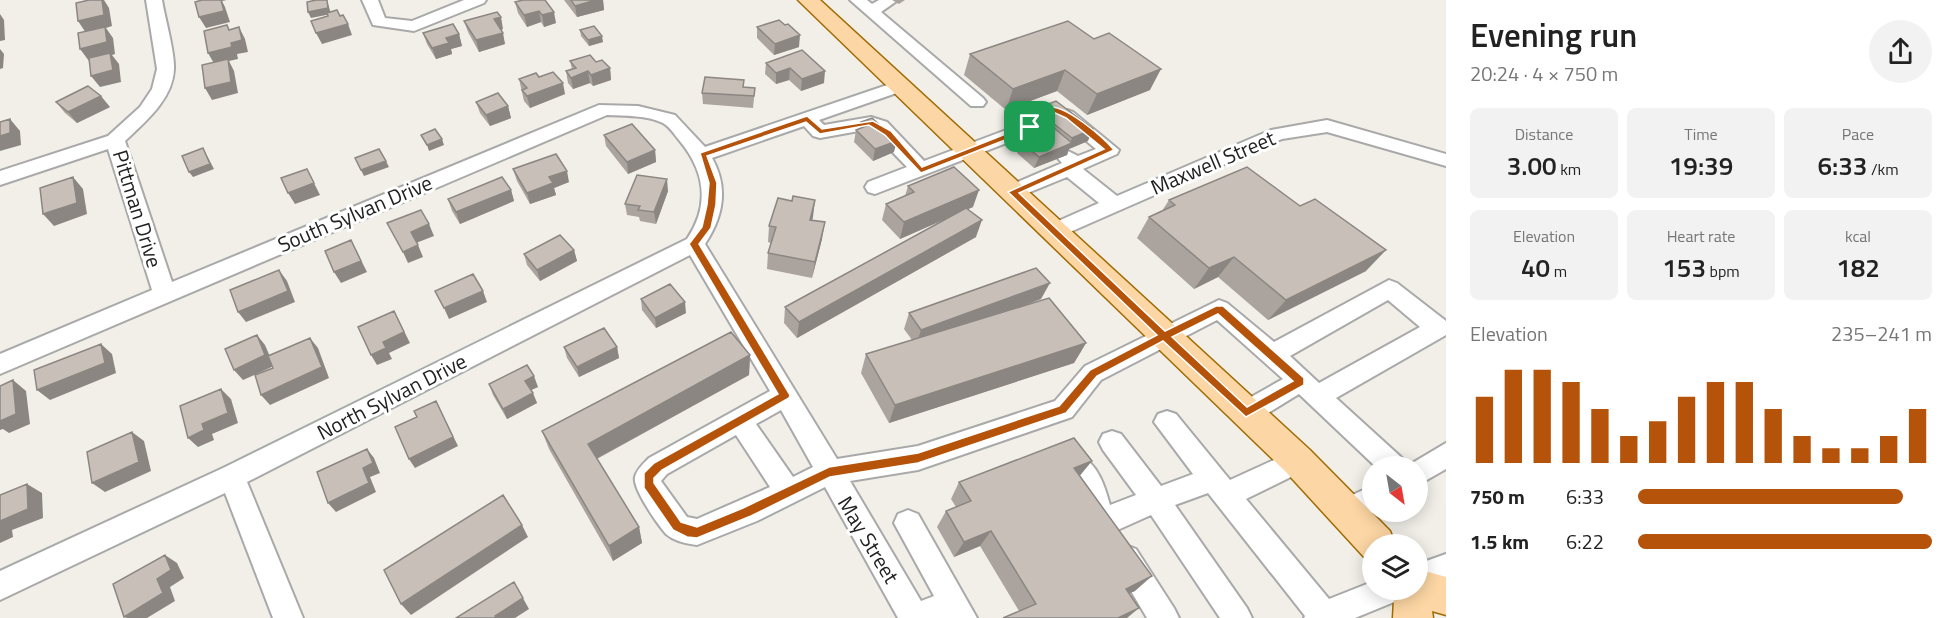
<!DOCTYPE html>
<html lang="en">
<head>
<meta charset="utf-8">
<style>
	:root { --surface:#fff; --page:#f2f2f2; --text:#222; --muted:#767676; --accent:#b45309 }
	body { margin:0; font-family:"Titillium Web",sans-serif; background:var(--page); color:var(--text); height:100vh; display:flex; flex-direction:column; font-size:22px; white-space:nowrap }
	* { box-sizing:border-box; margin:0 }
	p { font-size:20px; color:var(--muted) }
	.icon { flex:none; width:33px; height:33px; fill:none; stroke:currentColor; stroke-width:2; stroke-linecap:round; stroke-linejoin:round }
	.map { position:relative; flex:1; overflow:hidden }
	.drawer { display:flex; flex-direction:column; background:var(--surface); width:510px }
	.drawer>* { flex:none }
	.needle { width:39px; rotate:149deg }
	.controls { position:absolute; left:1362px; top:456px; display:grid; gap:12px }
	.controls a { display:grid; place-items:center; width:66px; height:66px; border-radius:50%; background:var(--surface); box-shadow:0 3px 15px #0003; font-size:30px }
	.pin { position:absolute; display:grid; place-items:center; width:51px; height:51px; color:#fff; margin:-26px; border-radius:12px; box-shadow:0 3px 9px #0006 }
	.round { display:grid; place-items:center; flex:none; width:63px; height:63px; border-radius:32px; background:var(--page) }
	.overview { display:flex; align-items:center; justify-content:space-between; height:102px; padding:0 24px }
	h1 { font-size:33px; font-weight:600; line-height:45px }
	.figures { display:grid; grid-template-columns:repeat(3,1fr); gap:9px; height:102px; padding:6px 24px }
	.figures div { display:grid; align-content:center; border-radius:9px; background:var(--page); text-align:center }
	.figures b { font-size:26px; font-weight:600 }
	.figures small { font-size:16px; font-weight:400 }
	.figures p { font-size:16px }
	.chart { height:168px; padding:12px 24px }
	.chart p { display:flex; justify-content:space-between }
	.chart svg { width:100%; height:108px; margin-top:6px; stroke:var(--accent); stroke-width:6 }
	ul { padding:0 24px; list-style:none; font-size:20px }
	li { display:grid; grid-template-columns:96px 72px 1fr; align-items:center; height:45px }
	li i { height:15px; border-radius:8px; background:var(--accent) }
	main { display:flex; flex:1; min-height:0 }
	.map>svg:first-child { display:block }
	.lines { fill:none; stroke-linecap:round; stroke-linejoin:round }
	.minor-casing { stroke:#a9a9a9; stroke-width:4 }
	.major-casing { stroke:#a06b00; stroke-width:3 }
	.minor { fill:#fff; fill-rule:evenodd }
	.major { fill:#fcd6a4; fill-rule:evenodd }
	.wall { fill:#aba49e }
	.shaded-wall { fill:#8b8681 }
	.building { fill:#c7bfb8; stroke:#8b8681; stroke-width:1.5 }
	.route { fill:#b45309; stroke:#fff; stroke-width:1.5; fill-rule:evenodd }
	.labels { text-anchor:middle; stroke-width:6; stroke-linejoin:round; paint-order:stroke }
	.street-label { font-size:21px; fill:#222; stroke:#fff }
</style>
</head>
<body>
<main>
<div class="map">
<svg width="1446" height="618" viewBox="0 0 1446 618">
	<rect width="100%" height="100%" fill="#f2efe9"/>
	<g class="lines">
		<g class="minor-casing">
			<path id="minor" d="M146 0H162C165 19 175 52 174 69 173 99 145 122 125 141L172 282 599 105 638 106 675 115 705 147 899 81 905 82 908 86 905 90 819 120 824 125 871 117 887 122 924 161 1030 121 1037 123 1055 141 1053 145C1041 149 1036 142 1027 135L875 194 868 192 865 187 868 182 907 167 870 129 820 138 813 136 804 126 712 158C729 188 723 217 705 244L837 459 918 446 1055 401 1085 366 1219 300 1227 303 1274 342 1389 280 1397 283 1446 321V335L1336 398 1402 458 1406 466H1375L1299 394 1255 421 1246 424 1237 421 1234 413 1237 405 1283 379 1217 320 1101 380 1072 417 918 470 850 481 921 601 934 596 894 523 898 514 908 510 918 514 977 618H898L825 487 757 521 697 545C687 544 674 541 666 534 658 525 632 488 635 477 637 469 644 463 649 458L770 391 690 255 247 482 303 618H273L225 493 0 600V571L223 468 687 239C710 205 705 171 679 140 674 134 670 127 663 123 647 115 625 116 607 115L0 374V354L152 290 108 149 0 185V171L108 136 140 107 152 89 157 69ZM1388 300 1420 327 1319 383 1290 356ZM781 410 813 467 793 477 756 424ZM736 435 770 487 697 519 687 517 661 481 667 474Z
				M362 0H378L385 18 412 21 464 0H486L484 3 414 31 373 25Z
				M850 0H867L872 4 879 0H898L881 12 983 98 986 102 983 106H971Z
				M1067 110 1073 112 1119 150 1117 154 1083 169 1117 196 1271 130 1327 120 1446 154V166L1327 132 1282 139 1054 239 1047 236 1044 231 1047 226 1099 203 1067 177 1013 199 1006 197 1003 192 1006 187 1062 163 1056 156 1059 151 1066 150 1078 156 1096 149 1061 120 1058 116 1061 112Z
				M1167 411 1176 414 1230 480 1298 449 1307 453 1311 461 1307 469 1246 499 1329 599 1372 582V590H1403L1399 600 1355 618H1304L1305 616 1208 493 1175 505 1247 608 1252 618H1220L1151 515 1102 537 1092 533 1081 494 1066 468 1070 460 1079 456C1098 463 1105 487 1110 505L1136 495 1103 450 1099 442 1103 434 1112 431 1121 434 1161 486 1193 474 1154 422 1158 414Z
				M1446 443V469L1418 485V466H1408L1409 465Z
				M1372 486 1373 512 1347 524 1337 520 1334 511 1337 502Z
				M1126 545 1136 549 1174 608 1179 618H1147L1112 559 1116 549Z
				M1446 554V582L1418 592 1411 590H1418V564Z"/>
		</g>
		<g class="major-casing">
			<path id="major" d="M798 0H820L1310 450 1390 531 1395 544H1372V560L1364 557 1286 472Z
				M1418 569 1446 577V615L1432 611 1433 618H1393L1394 599 1397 590H1418Z"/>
		</g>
		<use href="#minor" class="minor"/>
		<use href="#major" class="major"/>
	</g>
	<path class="wall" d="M523 0 556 23 544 27 541 22 527 27 518 13 515 2Z
		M564 0H603L604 10 577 17Z
		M892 0H905L899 4Z
		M464 21 503 29 501 30 505 44 479 52 468 32Z
		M1068 21 1150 90 1087 115 1057 91 1006 110 964 75 970 54Z
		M757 27 799 47 774 55 757 38Z
		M580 30 603 42 589 46 581 36Z
		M423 33 459 34 462 46 451 49 452 54 436 59 427 44Z
		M802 50 824 83 801 91 789 80 776 84 765 74 766 63Z
		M570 61 596 62 610 68 611 80 593 86 590 83 573 89 568 83 566 71 572 69Z
		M539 77 565 94 530 108 524 101 519 79Z
		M744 87 755 88 753 108 703 104 702 93Z
		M56 102 110 107 77 123 65 113Z
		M476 102 508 106 511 118 490 126 480 113Z
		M1035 109 1088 141 1069 149 1067 155 1034 168 1017 153 1021 142 1045 132 1031 121Z
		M861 122 894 152 873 161 854 142 856 130 860 128Z
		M604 135 655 150 656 162 628 174 606 146Z
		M513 169 569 182 554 188 556 195 530 204 517 181Z
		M908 186 973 207 968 209 976 237 797 338 784 323 785 307 949 217 900 239 882 220 886 204 905 196Z
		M511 190 514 201 460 224 452 211 448 199Z
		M668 191 656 224 640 221 639 217 627 215 625 204Z
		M815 200 812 220 822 239 812 278 767 269 768 253 771 243 768 242 769 226 792 201Z
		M1169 200 1366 271 1268 320 1218 277 1194 289 1137 238 1149 217 1162 211Z
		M574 250 577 261 540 281 527 265 524 254Z
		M641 299 686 313 656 328 642 310Z
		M1041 299 1015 309 1086 343 1074 363 889 423 861 373 866 354 912 340 904 329 909 313Z
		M564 347H617L619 358 579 377 567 358Z
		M750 355 749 375 597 459 639 527 642 543 613 561 549 449 542 431Z
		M489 384 538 387 531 390 537 403 507 419 493 395Z
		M1080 476 1135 591 1129 593 1019 611 980 546 954 557 937 527 946 511 956 507 951 499 959 482Z"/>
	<path class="shaded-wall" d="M93 0H104L109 8 112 26 106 28 113 38 115 54 112 55 119 64 121 82 100 87 91 76 111 55 89 61 80 49 86 33 78 21Z
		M203 0H227L222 1 225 7 230 22 206 28 199 17Z
		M327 0 331 14 311 18 308 12Z
		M596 0H603L604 10 577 17 575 6Z
		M539 11 541 22 527 27 524 15Z
		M554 12 556 23 544 27 542 15Z
		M0 14 4 20 5 40 0 41Z
		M501 17 503 29 497 31 494 19Z
		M348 24 352 35 322 44 316 33Z
		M239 27 245 39 248 52 237 54 238 59 229 61 234 71 238 93 212 100 205 88 215 65 208 53Z
		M503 33 505 44 479 52 476 40Z
		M459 34 462 46 451 49 452 54 436 59 432 48 446 38Z
		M800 35 799 47 774 55 775 44Z
		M602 36 603 42 589 46 588 40Z
		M0 49 4 54 3 68 0 69Z
		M610 68 611 80 593 86 591 75Z
		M790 68 789 80 776 84V73Z
		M1161 69 1150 90 1087 115 1097 94Z
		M1065 70 1057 91 1006 110 1013 89Z
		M588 71 590 83 573 89 571 78Z
		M825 71 824 83 801 91 802 79Z
		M563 83 565 94 530 108 527 96Z
		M101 96 110 107 77 123 68 112Z
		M508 106 511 118 490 126 486 115Z
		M10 119 20 131 21 145 0 151V136Z
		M1093 129 1088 141 1069 149 1067 155 1034 168 1039 157 1070 144 1072 138Z
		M442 139 444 145 429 151 427 145Z
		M897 141 894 152 873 161 875 149Z
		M203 148 214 169 193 177 189 172Z
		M655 150 656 162 628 174 627 162Z
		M386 161 389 167 364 176 361 170Z
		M307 169 320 195 295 204 288 193Z
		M567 171 569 182 554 188 556 195 530 204 527 193 549 177Z
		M73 177 83 189 87 214 54 226 43 214Z
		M667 179 668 191 656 224 654 212Z
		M511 190 514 201 460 224 456 212Z
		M979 190 973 207 900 239 904 222Z
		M815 200 813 217 808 236 810 220Z
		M982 220 976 237 797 338 799 322Z
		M825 222 822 239 812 278 815 262Z
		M429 224 434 236 416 243 411 232Z
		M351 240 367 272 341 283 334 272Z
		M418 245 423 257 408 263 403 252Z
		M574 250 577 261 540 281 537 270Z
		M1386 250 1366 271 1268 320 1286 300Z
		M1234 257 1218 277 1194 289 1209 268Z
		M279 270 287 281 295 302 246 322 238 312Z
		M1050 283 1041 299 916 345 921 330Z
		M483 291 487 302 449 319 444 308Z
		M685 302 686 313 656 328 655 318Z
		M394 311 410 343 389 353 392 359 377 365 371 355 383 342Z
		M257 335 265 345 274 366 243 380 234 370Z
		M310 338 318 348 329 378 270 405 261 395Z
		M1086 343 1074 363 889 423 895 405Z
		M101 344 112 354 116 373 50 400 37 390Z
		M617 347 619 358 579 377 577 367Z
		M750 355 749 375 592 461 588 444Z
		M534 376 538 387 529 391 525 381Z
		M13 380 26 391 30 424 9 433 3 429 0 430V421Z
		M221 389 231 399 238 423 212 434 214 440 198 447 188 438 202 424Z
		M533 393 537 403 507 419 503 409Z
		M436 401 458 446 415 468 409 459Z
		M132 432 144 441 151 471 105 492 92 483Z
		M367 449 374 458 380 473 370 477 376 492 336 512 328 503 363 468Z
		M1092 461 1078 478 1074 468Z
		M27 484 42 493 43 518 12 530 13 537 0 543V521Z
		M522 525 528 537 411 615 401 604Z
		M639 527 642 543 613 561 609 546Z
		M991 531 980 546 954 557 964 542Z
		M165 555 177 563 184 578 170 587 175 601 147 618H127L124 617 157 579Z
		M1152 576 1135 591 1109 602 1126 589Z
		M514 582 529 609 515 618H496L495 616Z
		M1139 608 1127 618H1118Z"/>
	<path class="building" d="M89 0H102L104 15 78 21 76 3Z
		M202 0H221L224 11 199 17 195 2Z
		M316 0H327L328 8 308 12 307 2Z
		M523 0H545L554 12 542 15 539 11 524 15 515 2Z
		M571 0H596L575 6Z
		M337 10 340 16 343 15 348 24 316 33 311 21 328 16 327 13Z
		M497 12 501 17 494 19 503 33 476 40 464 21Z
		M779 20 785 25 788 24 800 35 775 44 757 27Z
		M1068 21 1094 39 1109 33 1161 69 1097 94 1065 70 1013 89 970 54Z
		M453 24 459 34 446 38 449 43 432 48 423 33Z
		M227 25 229 30 239 27 242 40 231 43 232 47 208 53 204 31Z
		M594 26 602 36 588 40 580 30Z
		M105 27 107 42 80 49 78 33Z
		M802 50 825 71 802 79 790 68 776 73 766 63Z
		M110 53 113 70 91 76 89 58Z
		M590 55 596 62 602 60 610 68 591 75 588 71 571 78 566 71 576 68 570 61Z
		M228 59 231 82 205 88 202 65Z
		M553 72 563 83 527 96 522 90 527 88 519 79 536 73 539 77Z
		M705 77 744 80 743 87 755 88 754 96 702 93Z
		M88 86 101 96 68 112 56 102Z
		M498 93 508 106 486 115 476 102Z
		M1056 101 1093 129 1072 138 1035 109Z
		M872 118 897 141 875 149 856 130 866 126 861 122Z
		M10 119V133L0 136V122Z
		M632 124 655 150 627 162 604 135Z
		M1054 128 1072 143 1039 157 1021 142Z
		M435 129 442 139 427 145 421 135Z
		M203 148 210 164 189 172 182 156Z
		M379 149 386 161 361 170 355 158Z
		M556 154 567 171 549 177 553 183 527 193 513 169Z
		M954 167 979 190 904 222 886 204 914 192 908 186Z
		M1247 167 1300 206 1315 199 1386 250 1286 300 1234 257 1209 268 1149 217 1175 205 1169 200Z
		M307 169 314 183 288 193 281 178Z
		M637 175 667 179 654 212 638 210 640 206 625 204Z
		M73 177 77 203 43 214 40 188Z
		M502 177 511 190 456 212 448 199Z
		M793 196 815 200 810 220 825 222 815 262 768 253 776 227 769 226 778 198 792 201Z
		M966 208 982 220 799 322 785 307Z
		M421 210 429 224 411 232 418 245 403 252 387 223Z
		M560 235 574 250 537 270 524 254Z
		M351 240 361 261 334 272 325 251Z
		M1036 268 1050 283 921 330 909 313Z
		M279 270 288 291 238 312 230 290Z
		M473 274 483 291 444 308 435 291Z
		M670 284 685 302 655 318 641 299Z
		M1049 298 1086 343 895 405 866 354Z
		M394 311 404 332 383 342 386 348 371 355 358 327Z
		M604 328 617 347 577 367 564 347Z
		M731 332 750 355 588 444 639 527 609 546 542 431Z
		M257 335 265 355 234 370 225 349Z
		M310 338 322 367 261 395 255 375 273 368 268 356Z
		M101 344 105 363 37 390 34 370Z
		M527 365 534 376 525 381 533 393 503 409 489 384Z
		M13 380 16 414 0 421V386Z
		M221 389 228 413 202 424 204 430 188 438 180 406Z
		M436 401 453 437 409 459 395 427 417 417 414 411Z
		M132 432 139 462 92 483 87 452Z
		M1074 438 1092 461 1074 468 1152 576 1126 589 1139 608 1118 618H1003L1036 604 991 531 964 542 946 511 971 501 959 482Z
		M367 449 373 463 363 468 369 483 328 503 317 472Z
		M27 484 28 509 0 521V495Z
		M503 495 522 525 401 604 384 570Z
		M165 555 171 570 157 579 163 593 124 617 113 584Z
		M514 582 523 598 495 616 496 618H456Z"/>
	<path class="route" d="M1050 107C1067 106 1103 137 1114 150L1019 193 1165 331 1216 306H1223L1304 378V385L1246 417 1163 341 1097 376 1066 413 918 463 830 477 751 516 697 538 687 537 673 530 644 488V473L654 463 778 394 689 244 702 227 707 205 709 183 700 153 807 116 822 129 873 121 891 131 922 167 1026 126 1025 117ZM1053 112 1066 118 1104 149 1008 192 1157 335 1090 370 1059 406 918 453 829 467 743 508 697 527 681 522 654 483V478L662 470 789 398 790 395 699 244 711 228 716 205 717 183 707 156 806 122 820 134 869 125 885 135 921 173 1033 129V120ZM1218 314 1293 381 1247 407 1172 337Z"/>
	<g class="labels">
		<g class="street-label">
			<text transform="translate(1213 163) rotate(-23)" y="7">Maxwell Street</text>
			<text transform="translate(137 209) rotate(73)" y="7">Pittman Drive</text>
			<text transform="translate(355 214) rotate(-23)" y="7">South Sylvan Drive</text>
			<text transform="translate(392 397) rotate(-27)" y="7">North Sylvan Drive</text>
			<text transform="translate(868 540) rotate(59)" y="7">May Street</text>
		</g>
	</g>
</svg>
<div class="controls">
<a><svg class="needle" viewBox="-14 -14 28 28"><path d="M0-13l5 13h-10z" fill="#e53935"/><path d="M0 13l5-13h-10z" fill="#767676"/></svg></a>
<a><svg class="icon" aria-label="layers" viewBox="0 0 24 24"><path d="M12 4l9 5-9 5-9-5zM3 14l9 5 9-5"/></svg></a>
</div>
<div class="pin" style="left:1030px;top:127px;background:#1e9e55"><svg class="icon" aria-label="arrive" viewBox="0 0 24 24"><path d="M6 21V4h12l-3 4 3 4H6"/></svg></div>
</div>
<section class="drawer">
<div class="overview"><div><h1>Evening run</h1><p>20:24 · 4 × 750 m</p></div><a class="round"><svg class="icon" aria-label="share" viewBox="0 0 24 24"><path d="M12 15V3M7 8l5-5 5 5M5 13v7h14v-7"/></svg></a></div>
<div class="figures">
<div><p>Distance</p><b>3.00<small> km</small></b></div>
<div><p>Time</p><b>19:39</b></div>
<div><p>Pace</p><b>6:33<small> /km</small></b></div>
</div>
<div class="figures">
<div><p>Elevation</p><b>40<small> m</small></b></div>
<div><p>Heart rate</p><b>153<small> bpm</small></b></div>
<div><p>kcal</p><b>182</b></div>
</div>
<div class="chart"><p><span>Elevation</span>235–241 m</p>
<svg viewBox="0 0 160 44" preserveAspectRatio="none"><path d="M5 44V17M15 44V6M25 44V6M35 44V11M45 44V22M55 44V33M65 44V27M75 44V17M85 44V11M95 44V11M105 44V22M115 44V33M125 44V38M135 44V38M145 44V33M155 44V22"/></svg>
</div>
<ul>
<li><b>750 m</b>6:33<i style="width:90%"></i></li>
<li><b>1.5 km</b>6:22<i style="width:100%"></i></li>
</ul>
</section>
</main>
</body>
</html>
